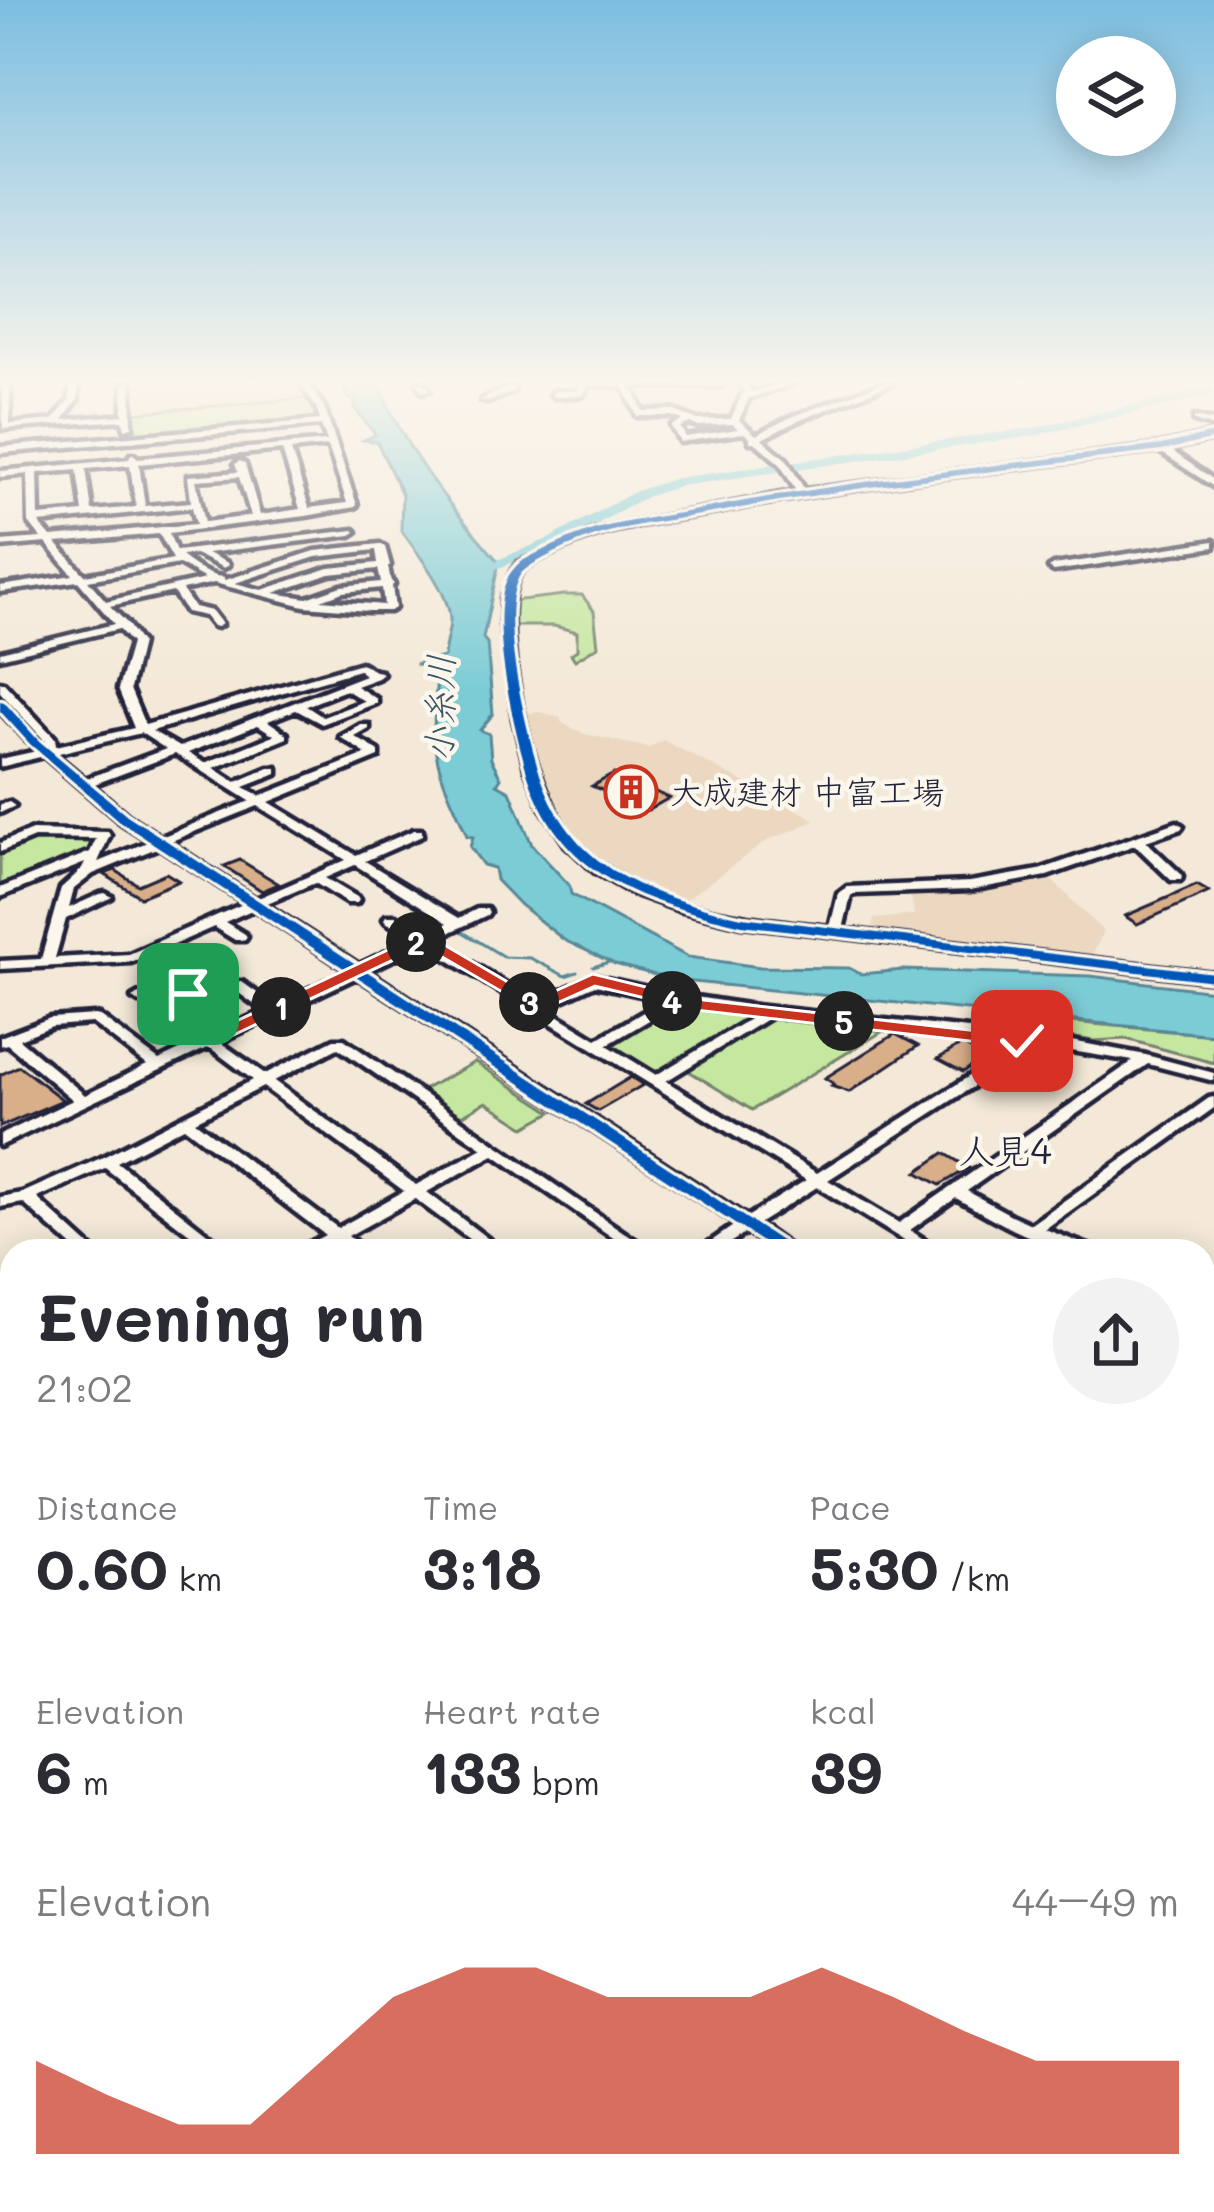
<!DOCTYPE html>
<html lang="en">
<head>
<meta charset="utf-8">
<style>
	:root { --surface:#fff; --page:#f2f2f3; --text:#2b2b33; --muted:#7c7c81; --accent:#c8321e }
	body { margin:0; font-family:Mali,"Klee One",sans-serif; background:var(--page); color:var(--text); height:100vh; display:flex; flex-direction:column; font-size:45px; white-space:nowrap }
	* { box-sizing:border-box; margin:0 }
	p { font-size:39px; color:var(--muted) }
	.icon { flex:none; width:66px; height:66px; fill:none; stroke:currentColor; stroke-width:2; stroke-linecap:round; stroke-linejoin:round }
	.map { position:relative; flex:1; overflow:hidden }
	.side { position:absolute; left:0px; top:1239px; width:1215px; height:975px; display:flex; flex-direction:column; background:var(--surface); border-radius:36px 36px 0 0; box-shadow:0 6px 30px #0003 }
	.side>* { flex:none }
	.controls { position:absolute; left:1056px; top:36px; display:grid; gap:24px }
	.controls a { display:grid; place-items:center; width:120px; height:120px; border-radius:50%; background:var(--surface); box-shadow:0 6px 30px #0003; font-size:60px }
	.pin { position:absolute; display:grid; place-items:center; width:102px; height:102px; color:#fff; margin:-51px; border-radius:24px; box-shadow:0 6px 18px #0006 }
	.km { position:absolute; width:60px; height:60px; margin:-30px; border-radius:50%; background:#222; color:#fff; font-size:33px; line-height:60px; text-align:center }
	.round { display:grid; place-items:center; flex:none; width:126px; height:126px; border-radius:63px; background:var(--page) }
	.summary { display:flex; align-items:center; justify-content:space-between; height:204px; padding:0 36px }
	h1 { font-size:66px; font-weight:800; line-height:90px }
	.figures { display:grid; grid-template-columns:repeat(3,1fr); gap:18px; height:204px; padding:12px 36px }
	.figures div { display:grid; align-content:center }
	.figures b { font-size:60px; font-weight:800 }
	.figures small { font-size:33px; font-weight:400 }
	.figures p { font-size:33px }
	.chart { height:336px; padding:24px 36px }
	.chart p { display:flex; justify-content:space-between }
	.chart svg { width:100%; height:216px; margin-top:12px; fill:var(--accent); opacity:.7 }
	.map>svg:first-child { display:block }
	.built { fill:#ecd8c1 }
	.green { fill:#c5e7a0; stroke:#74846e; stroke-width:3 }
	.water { fill:#7cccd5; stroke:#588897; stroke-width:3 }
	.lines { fill:none; stroke-linecap:round; stroke-linejoin:round }
	.stream { stroke:#588897; stroke-width:3 }
	.river { fill:#7cccd5; fill-rule:evenodd }
	.building { fill:#d9af8a; stroke:#22223b; stroke-width:3 }
	.minor-casing { stroke:#22223b; stroke-width:9 }
	.minor { fill:#fbf7ec; fill-rule:evenodd }
	.rail-far1 { stroke:#22223b; stroke-width:3; stroke-dasharray:12 6; stroke-linecap:butt }
	.rail { stroke:#22223b; stroke-width:4.5; stroke-dasharray:26 14; stroke-linecap:butt }
	.cycleway-casing { stroke:#fbf7ec; stroke-width:7 }
	.cycleway { fill:#0057b8; fill-rule:evenodd }
	.route { fill:#c8321e; stroke:#fff; stroke-width:3 }
	.labels { text-anchor:middle; stroke-width:9; stroke-linejoin:round; paint-order:stroke }
	.poi-label { font-size:33px; fill:#22223b; stroke:#fbf7ec; text-anchor:start }
	.water-label { font-size:36px; font-style:italic; fill:#3d5569; stroke:#fbf7ec }
	.neighbourhood-label { font-size:36px; fill:#22223b; stroke:#fbf7ec }
</style>
</head>
<body>
<div class="map">
<svg width="1214" height="2212" viewBox="0 0 1214 2212">
	<rect width="100%" height="100%" fill="#f4e9d8"/>
	<filter id="ink" filterUnits="userSpaceOnUse"><feTurbulence type="fractalNoise" baseFrequency=".00833" numOctaves="2"/><feDisplacementMap in="SourceGraphic" scale="24" xChannelSelector="R" yChannelSelector="G"/><feConvolveMatrix kernelMatrix="1 2 1 2 8 2 1 2 1" color-interpolation-filters="sRGB"/></filter>
	<g filter="url(#ink)">
		<path class="built" d="M133 383H302L310 398 132 413Z
			M541 712 560 717 562 723 585 734 649 748 663 740 817 820 767 841 682 902 621 872 579 840 536 766 525 713Z
			M1048 876 1104 932 1090 959 871 932 874 919 914 915 910 891H981Z
			M334 2202H657L664 2212H346Z"/>
		<path class="green" d="M310 398 319 419 142 435 137 434 132 413Z
			M564 595H582L594 611 598 646 575 660 571 654 577 650V632L554 626H512V601Z
			M32 837 94 838 96 840 84 856 0 890V850Z
			M678 1004 757 1015 658 1074 607 1047Z
			M770 1018 776 1017 885 1030 752 1110 684 1068Z
			M1038 1019 1214 1035V1063L1126 1039 1093 1041 1034 1031Z
			M475 1062 552 1112 525 1127 486 1102 458 1118 419 1092Z
			M83 2202H257L248 2212H79Z"/>
		<path class="water" d="M343 383H379C405 453 448 504 499 562L483 638 487 643 493 714 480 730 489 734 491 759 501 778 497 784 510 791 532 845 569 885 571 894 688 957 760 967 849 968 861 974 903 970 1090 976 1214 991V1035L673 980 615 964 564 940 520 905 496 880 494 868 483 865 470 847 473 837 467 836C456 807 439 779 435 746 432 722 437 690 437 667L415 664 444 657C445 642 449 634 450 622 451 593 415 550 401 530L402 494 377 442 364 440 376 435 355 409 356 402 347 397Z"/>
		<g class="lines">
			<path class="stream" d="M143 737 165 751
				M174 756 247 801
				M257 807 346 861
				M354 866 439 918
				M458 929 504 957 530 958 565 976 577 972
				M593 967 609 962"/>
			<path class="river" d="M1214 387V395L1032 436 679 486 646 497 560 544 488 572 476 569 550 538 636 491 677 478 1032 428Z"/>
		</g>
		<path class="building" d="M614 774 669 798 648 810 592 786Z
			M240 860 274 881 279 884 262 891 224 866Z
			M115 870 138 885 166 873 179 881 140 897 104 874Z
			M1197 885 1209 892 1137 924 1125 916Z
			M895 1034 918 1046 849 1092 831 1086 834 1084 825 1078Z
			M962 1044 986 1058 963 1072 938 1059Z
			M19 1066 63 1100 0 1127V1075Z
			M631 1077 643 1085 598 1111 586 1104Z
			M944 1153 969 1168 940 1185 917 1172Z"/>
		<g class="lines">
			<g class="minor-casing">
				<path id="minor" d="M2 383H10V424L53 420 70 399V383H78V399L63 420 123 415V383H131L132 427 125 429 123 420 3 429Z
					M300 383H308L324 407 357 505 355 507 306 516 169 533 176 551 354 530 356 532 351 535 207 553 228 563 229 565 224 568 195 554 181 556C193 565 207 576 223 577L225 580 315 551 380 544 385 547 390 565 388 567 391 581 394 584 392 586 395 608 390 611H368L304 606 214 583 182 590 194 607 212 611 222 624 217 627 213 626 205 616 186 612 173 592 110 606 127 623 141 643 130 689 145 725 361 663 375 671 381 672 383 674 378 678 356 686 377 699V703L322 724 296 710 268 721 287 734V738L214 768 236 782 269 768H277V774L244 787 260 796 366 754 340 737 361 725H369V729L355 737 379 751V757L269 802 356 855 414 830H422V836L365 861 459 918 477 909H487L489 912 487 915 434 940 536 1002 593 976 670 993 747 1005 1061 1039 1146 1055 1214 1073V1081L1148 1064 967 1191 1011 1215 1031 1224 1209 1098 1214 1097V1108L1045 1229 1091 1247 1093 1251C1044 1251 998 1222 956 1198L910 1230 941 1251H921L817 1187 758 1224 796 1251H776L747 1232 717 1251H697L736 1224 357 977 220 1042 265 1074 334 1039H344L651 1251H632L494 1155 427 1192 504 1251H485L415 1199 348 1236 366 1251H347L336 1243 321 1251H300L302 1247 325 1235 184 1127 117 1162 230 1251H211L105 1168 37 1198 95 1251H77L23 1203 0 1207V1197L22 1193 101 1158 253 1080 209 1047 0 1146V1135L73 1100 7 1044 0 1046V1037L50 1018 95 1015 100 1016 159 1060 202 1039 184 999 139 1002 132 998 139 994 180 990 162 950 131 962 0 969V961L41 959 61 888 82 869 85 863 0 897V888L90 852 96 839 34 838 0 852V843L32 830 108 832 110 835 98 862 150 841 119 821 44 756 0 767V759L37 751 0 711V701L4 702 44 745 45 741 0 692V682L4 683 55 738 56 746 134 728 118 689 131 643 119 629 0 658V652L114 624 78 581 0 592V586L73 575 46 543 0 547V541L41 538 29 523 28 474 0 477V471L129 459 130 455 133 454 138 458 327 441 321 425 0 453V447L320 420 316 407ZM328 446 347 503 309 508 291 450ZM282 450 300 509 260 515 245 464 240 461 235 464 238 472 188 476 191 502 145 506 139 464ZM130 465 136 507 92 511 86 469ZM77 470 83 512 39 516 38 473ZM239 477 251 516 205 522 196 480ZM192 507 196 524 51 537 39 523ZM159 534 173 559 85 575 56 543ZM376 550 378 563 329 568 262 590 235 583 316 557ZM179 564 205 579 106 601 88 580ZM378 569 381 582 341 586 307 598 274 593 330 574ZM382 588 384 605 321 600 343 592ZM359 670 365 675 180 747 152 731ZM346 690 364 701 323 717 306 706ZM258 725 274 735 205 763 188 753ZM141 733 166 749 85 779 55 754ZM175 754 250 801 161 837 127 815 92 785ZM258 806 346 860 256 899 169 842ZM159 847 245 903 129 954 55 958 66 919 112 897 105 893 100 894 69 908 74 889 93 874ZM355 865 448 923 425 934 396 916H386L384 919 386 922 414 939 359 965 265 904 315 883 347 903H357L359 900 357 897 325 878ZM254 909 348 971 274 1005 242 982H232L230 985 232 988 263 1011 214 1034 190 981 231 960 229 957H219L186 973 173 945 214 927 235 940H245L247 937 245 934 225 922ZM424 945 806 1180 747 1217 368 971ZM595 985 664 1000 597 1039 546 1008ZM678 1003 756 1015 656 1075 607 1045ZM772 1016 983 1038 1014 1042 1012 1049 817 1173 666 1081ZM92 1023 147 1065 85 1095 19 1039 52 1026ZM1028 1044 1133 1061 899 1223 828 1180 1024 1054ZM338 1048 483 1148 416 1185 274 1081ZM263 1087 404 1191 338 1228 195 1121Z
					M417 383H425L430 390 423 392Z
					M581 383H725L721 386H631L643 411 672 410 698 420 731 419 744 390 739 383H747L751 392 783 383H795L749 398 739 420 756 435 789 418 882 383H893L795 422 762 439 787 460 805 490 1161 445 1214 433V439L1169 449 1214 480V487L1159 451C1012 469 863 484 717 512 679 519 638 523 601 534 585 539 528 561 520 574 498 611 525 739 542 779 551 801 560 824 577 842 641 910 743 917 830 927L838 894 847 887 970 882 1039 870 1177 822 1183 826 1181 829 1146 841 1181 874 1182 877 1181 880H1171L1135 845 1047 876 970 890 855 894 851 896 843 929 1214 973V981L742 925 679 910 632 893 595 872 566 845 542 809 526 769 514 720 505 662 501 624 502 598 510 575 518 563 594 530 796 491 780 464 755 442H750V438L744 433 680 442 671 426 683 420 671 416H637L623 386 588 385 583 395 580 396 555 397 551 394 555 391H577ZM690 423 697 426 732 424 738 429 686 437 680 427Z
					M511 386 514 387V391L488 402 481 400Z
					M1194 417 1214 421V427L1194 421Z
					M1214 541V547L1054 571 1049 568 1054 565Z
					M9 802 15 806 0 813V805Z
					M1203 1273 1214 1275V1287L1203 1285Z
					M0 1306 12 1314V1330L0 1322Z
					M1203 1334 1214 1336V1348L1203 1346Z
					M0 1368 12 1375V1392L0 1385Z
					M1203 1411 1214 1413V1425L1203 1423Z
					M12 1469V1485L0 1490V1474Z
					M1203 1499 1214 1502V1516L1203 1513Z
					M1214 1523V1542L1203 1548V1529Z
					M1203 1630 1214 1635V1654L1203 1649Z
					M1214 1687V1707L1203 1713V1693Z
					M1203 1748 1214 1753V1774L1203 1769Z
					M0 1759 12 1766V1788L0 1781Z
					M1203 1903 1214 1908V1932L1203 1927Z
					M0 1938 12 1944V1967L0 1961Z
					M1203 2062 1214 2067V2094L1203 2089Z
					M81 2202H105L106 2212H80Z
					M240 2202H271L266 2212H234Z
					M309 2202H336L341 2212H313Z
					M662 2202H690L695 2212H666Z
					M931 2202H962L967 2212H935Z
					M1154 2202H1185L1191 2212H1159Z"/>
			</g>
			<use href="#minor" class="minor"/>
			<path class="rail-far1" d="M0 1343 12 1355"/>
			<path class="rail" d="M894 2202 904 2212"/>
			<g class="cycleway-casing">
				<path id="cycleway" d="M1214 433V439L1161 451C1013 469 864 484 718 512 679 519 638 523 601 534 585 539 528 562 520 575 498 612 523 712 534 754 563 867 639 893 742 917L1214 973V981L742 925C633 899 551 874 522 754 511 712 488 613 509 575 512 571 517 564 521 562 534 553 580 534 596 529 633 519 674 515 712 507 860 479 1011 464 1161 445Z
					M0 701 4 702 38 740 127 815 796 1251H776L119 821 30 744 0 711Z"/>
			</g>
			<use href="#cycleway" class="cycleway"/>
		</g>
	</g>
	<linearGradient id="sky" x2="0" y2="1"><stop stop-color="#7dbee0"/><stop offset="0.55" stop-color="#faf5ed"/><stop offset="1" stop-color="#faf5ed" stop-opacity="0"/></linearGradient>
	<rect width="1214" height="692" fill="url(#sky)"/>
	<path class="route" d="M424 933 537 999 593 974 695 999 1022 1036 1031 1041 1022 1047 695 1010 595 986 537 1012 423 946 210 1046 201 1041 179 994 195 990 215 1031Z"/>
	<defs>
		<g id="building-ring" transform="scale(2.7)"><circle r="9.5" fill="#fbf7ec" stroke="#c8321e" stroke-width="1.5"/><path d="M-4-6H4V6H1V3H-1V6H-4ZM-2.5-4.3h1.7v1.8h-1.7ZM.8-4.3h1.7v1.8H.8ZM-2.5-1h1.7V.8h-1.7ZM.8-1h1.7V.8H.8Z" fill="#c8321e"/></g>
	</defs>
	<g fill-rule="evenodd">
		<use href="#building-ring" x="631" y="792"/>
	</g>
	<g class="labels">
		<g class="poi-label">
			<text x="670" y="804">大成建材 中富工場</text>
		</g>
		<g class="water-label">
			<text transform="translate(440 708) rotate(-89)" y="13">小糸川</text>
		</g>
		<g class="neighbourhood-label">
			<text x="1005" y="1164">人見4</text>
		</g>
	</g>
</svg>
<div class="controls">
<a><svg class="icon" aria-label="layers" viewBox="0 0 24 24"><path d="M12 4l9 5-9 5-9-5zM3 14l9 5 9-5"/></svg></a>
</div>
<div class="pin" style="left:188px;top:994px;background:#1e9e55"><svg class="icon" aria-label="arrive" viewBox="0 0 24 24"><path d="M6 21V4h12l-3 4 3 4H6"/></svg></div>
<div class="pin" style="left:1022px;top:1041px;background:#d93025"><svg class="icon" aria-label="check" viewBox="0 0 24 24"><path d="M5 12l5 5 9-10"/></svg></div>
<b class="km" style="left:281px;top:1007px">1</b>
<b class="km" style="left:416px;top:942px">2</b>
<b class="km" style="left:529px;top:1002px">3</b>
<b class="km" style="left:672px;top:1001px">4</b>
<b class="km" style="left:844px;top:1021px">5</b>
<section class="side">
<div class="summary"><div><h1>Evening run</h1><p>21:02</p></div><a class="round"><svg class="icon" aria-label="share" viewBox="0 0 24 24"><path d="M12 15V3M7 8l5-5 5 5M5 13v7h14v-7"/></svg></a></div>
<div class="figures">
<div><p>Distance</p><b>0.60<small> km</small></b></div>
<div><p>Time</p><b>3:18</b></div>
<div><p>Pace</p><b>5:30<small> /km</small></b></div>
</div>
<div class="figures">
<div><p>Elevation</p><b>6<small> m</small></b></div>
<div><p>Heart rate</p><b>133<small> bpm</small></b></div>
<div><p>kcal</p><b>39</b></div>
</div>
<div class="chart"><p><span>Elevation</span>44–49 m</p>
<svg viewBox="0 0 160 44" preserveAspectRatio="none"><path d="M0 44V25L10 32L20 38L30 38L40 25L50 12L60 6L70 6L80 12L90 12L100 12L110 6L120 12L130 19L140 25L150 25L160 25V44z"/></svg>
</div>
</section>
</div>
</body>
</html>
